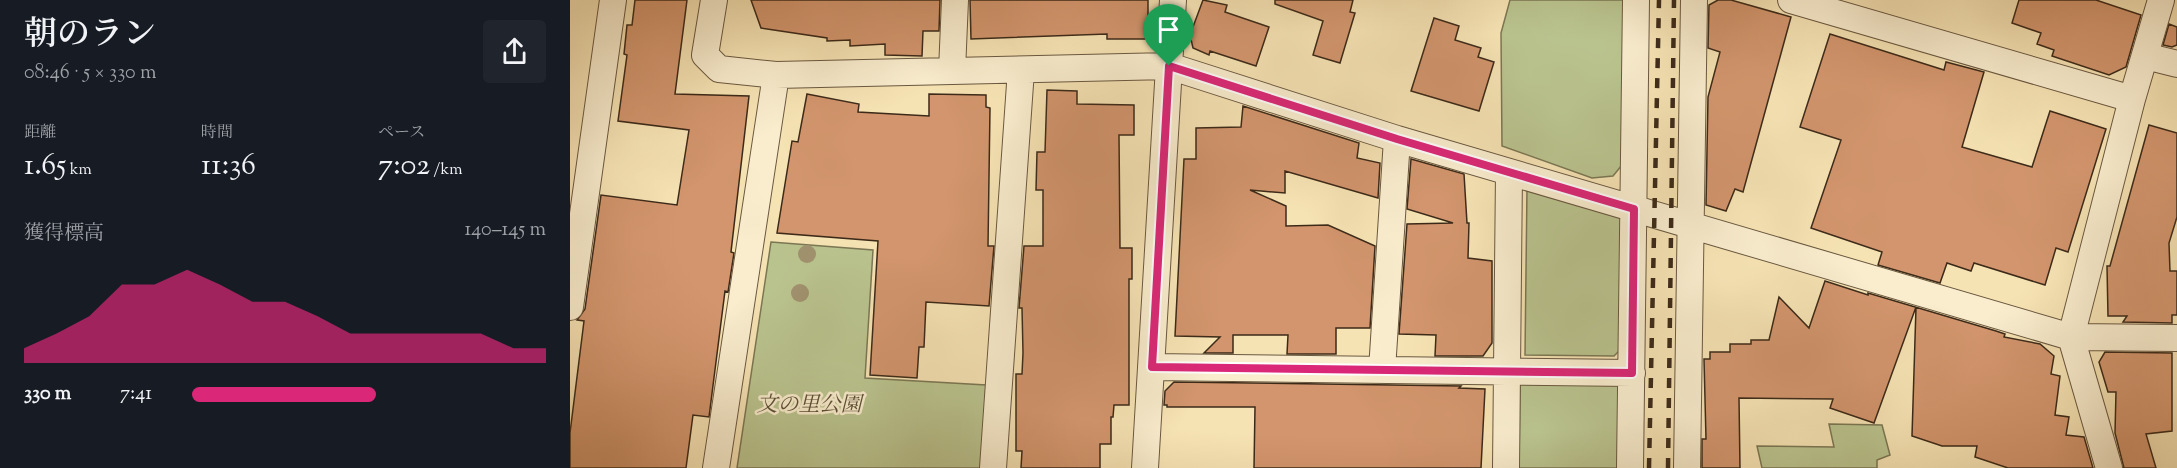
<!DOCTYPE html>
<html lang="ja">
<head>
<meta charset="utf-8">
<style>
	:root { --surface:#171b24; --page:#20242c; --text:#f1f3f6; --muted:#9ea1a6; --accent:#db2777 }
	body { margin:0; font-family:"Sorts Mill Goudy","Noto Serif JP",serif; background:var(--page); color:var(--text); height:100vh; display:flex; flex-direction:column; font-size:22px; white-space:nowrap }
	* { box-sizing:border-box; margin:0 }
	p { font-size:20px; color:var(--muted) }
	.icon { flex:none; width:33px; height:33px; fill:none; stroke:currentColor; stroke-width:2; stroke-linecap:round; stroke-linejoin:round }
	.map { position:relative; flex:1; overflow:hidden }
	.sheet { display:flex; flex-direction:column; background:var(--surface); width:570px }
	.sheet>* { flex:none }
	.pin { position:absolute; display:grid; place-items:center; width:51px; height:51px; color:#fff; margin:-62px -26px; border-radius:50% 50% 50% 0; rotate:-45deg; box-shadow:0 0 6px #0007 }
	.pin .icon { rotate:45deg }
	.round { display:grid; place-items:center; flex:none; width:63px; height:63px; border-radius:6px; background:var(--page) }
	.head { display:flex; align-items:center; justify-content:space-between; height:102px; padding:0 24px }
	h1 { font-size:33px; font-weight:600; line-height:45px }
	.figures { display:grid; grid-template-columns:repeat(3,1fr); gap:9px; height:102px; padding:6px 24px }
	.figures div { display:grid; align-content:center }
	.figures b { font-size:30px; font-weight:600 }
	.figures small { font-size:16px; font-weight:400 }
	.figures p { font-size:16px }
	.chart { height:168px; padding:12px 24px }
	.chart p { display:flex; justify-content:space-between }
	.chart svg { width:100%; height:108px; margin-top:6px; fill:var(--accent); opacity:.7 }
	ul { padding:0 24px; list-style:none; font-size:20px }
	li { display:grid; grid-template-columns:96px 72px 1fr; align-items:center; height:45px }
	li i { height:15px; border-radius:8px; background:var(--accent) }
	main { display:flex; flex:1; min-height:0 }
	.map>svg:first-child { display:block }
	.green { fill:#bac48f; stroke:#7b7754; stroke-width:1.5 }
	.building { fill:#d2956d; stroke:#3c2a19; stroke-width:1.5 }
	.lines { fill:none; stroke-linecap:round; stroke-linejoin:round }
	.street-casing { stroke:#6a5840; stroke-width:28 }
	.street { stroke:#f9edce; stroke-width:26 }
	.rail { stroke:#3c2a19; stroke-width:4.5; stroke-dasharray:10 10; stroke-linecap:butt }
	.tree { fill:#a1926f }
	.route-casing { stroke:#fff; stroke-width:12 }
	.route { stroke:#db2777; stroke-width:8 }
	.labels { text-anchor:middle; stroke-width:5; stroke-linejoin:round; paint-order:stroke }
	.park-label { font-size:21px; font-style:italic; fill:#5c5036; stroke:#f9edce }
</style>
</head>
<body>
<main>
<section class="sheet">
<div class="head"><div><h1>朝のラン</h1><p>08:46 · 5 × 330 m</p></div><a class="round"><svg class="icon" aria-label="share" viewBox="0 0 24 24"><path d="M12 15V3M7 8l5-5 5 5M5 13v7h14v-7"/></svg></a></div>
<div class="figures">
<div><p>距離</p><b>1.65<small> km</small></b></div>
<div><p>時間</p><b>11:36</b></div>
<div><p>ペース</p><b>7:02<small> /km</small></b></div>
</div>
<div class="chart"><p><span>獲得標高</span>140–145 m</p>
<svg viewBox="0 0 160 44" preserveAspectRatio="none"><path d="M0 44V38L10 32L20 25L30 12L40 12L50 6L60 12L70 19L80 19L90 25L100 32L110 32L120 32L130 32L140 32L150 38L160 38V44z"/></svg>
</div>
<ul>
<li><b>330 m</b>7:41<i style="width:52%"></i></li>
</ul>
</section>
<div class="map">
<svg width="1607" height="468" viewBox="0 0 1607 468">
	<rect width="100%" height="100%" fill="#f6e3b4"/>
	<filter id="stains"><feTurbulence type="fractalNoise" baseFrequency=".00333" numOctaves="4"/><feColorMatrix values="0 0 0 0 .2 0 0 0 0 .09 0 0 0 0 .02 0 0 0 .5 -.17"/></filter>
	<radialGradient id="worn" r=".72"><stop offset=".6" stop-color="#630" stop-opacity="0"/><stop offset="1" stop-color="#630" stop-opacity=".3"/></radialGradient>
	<path class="green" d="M940 0H1054L1052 165 1043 176 1022 178 932 146 931 33Z
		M957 188 1052 218 1053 347 1044 356 955 355Z
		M201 242 303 250 295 378 416 385 412 468H167Z
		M1044 380 1053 394V468H949L950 382Z
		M1259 424 1312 425 1320 455 1307 460V468H1192L1187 446 1264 447Z"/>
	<path class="building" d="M65 0H117L105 94 179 96 161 252 164 253 158 292 155 291 139 417 123 415 116 468H0V433L14 321 7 320 15 309 31 195 107 205 119 130 48 121 57 55 54 54 57 25H62Z
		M181 0H370L369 31H353L352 56 315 55V44L280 46V40L257 41V38L191 28Z
		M400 0H578V39H537V34L401 39Z
		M633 0 657 5 655 12 699 27 686 66 640 51 639 55 623 48 620 35Z
		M705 0H783L780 12 785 13 770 63 743 55 753 21 705 4Z
		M1148 0H1161L1221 17 1173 192 1165 189 1156 211 1136 205 1138 97 1150 52 1138 48 1139 5Z
		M1449 0H1526L1571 15 1556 67 1539 75 1482 56 1484 50 1467 44 1471 33 1442 23Z
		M864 18 889 26 885 40 911 48 908 57 924 62 909 111 841 91Z
		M1599 24 1607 27V45L1602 47 1593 45Z
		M1260 34 1374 70 1376 62 1414 72 1392 147 1462 167 1480 111 1536 129 1498 252 1486 248 1475 285 1404 263 1401 271 1377 263 1370 283 1308 265 1312 252 1241 228 1271 140 1230 127Z
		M477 90 507 91V104L564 105V135H549L550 248H562V279H559V405H544L543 417H541V444H530V468H451L452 451H446V374H452L453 353 452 308H449L454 246H473V190H466L467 152H475Z
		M237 94 289 104 288 112 359 116V94L416 95V107L420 108 418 246H424L419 306 356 302 354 347H349L347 378 300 375 308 241 207 233 222 141 228 142Z
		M673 106 789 143 787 158 810 163 808 198 715 171V193L680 190 716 206V226L758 225 805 246 800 328H766V354H717L718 335H663V353H634L650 337 605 336 614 159H626V128L671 127Z
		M1579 125 1607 133V217L1599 243 1600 271H1607V315H1602V323L1553 322 1557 316H1538L1537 266H1540Z
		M841 159 894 174 897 223H899L898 258 922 261V343L913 356H865L866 335 829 334 837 224 883 223 837 209Z
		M1255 281 1298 295V293L1426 331 1435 334 1434 337 1470 344 1484 356 1481 374 1490 376 1485 415 1499 417 1496 435 1514 437 1523 468H1438L1405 457 1407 446H1372L1342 436 1346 307 1304 423 1260 408 1263 399 1169 398 1170 468H1132V439H1136L1134 359H1140V352H1160V344H1181V340H1199L1209 297 1239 328Z
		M1535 352 1602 353V431L1576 434 1586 468H1554L1545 433 1546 392H1538L1529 362Z
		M604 382 891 386 889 388 915 389 911 468H684L685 407H597V405H594L595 391Z"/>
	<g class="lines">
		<g class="street-casing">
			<path id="street" d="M144 0 135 55 149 69 206 75 599 66 827 139 1501 337 1607 338
				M1221 0 1562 99
				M1575 56 1607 64
				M382 71 385 0
				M0 307 43 0
				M582 367 1062 373
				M812 370 827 139
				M146 468 206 75
				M423 468 451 70
				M575 468 603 0
				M936 468 939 172
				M1060 468 1066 0
				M1117 468 1124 0
				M1539 468 1501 337 1562 99 1591 0"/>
		</g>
		<use href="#street" class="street"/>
		<path class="rail" d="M1079 468 1089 0
			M1098 468 1104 0"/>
	</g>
	<g class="tree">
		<circle cx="237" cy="254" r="9"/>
		<circle cx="230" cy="293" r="9"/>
	</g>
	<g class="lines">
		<g class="route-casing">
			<path id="route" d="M599 66 827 139 1064 209 1062 373 582 367Z"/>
		</g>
		<use href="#route" class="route"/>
	</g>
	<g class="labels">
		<g class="park-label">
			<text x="239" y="411">文の里公園</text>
		</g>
	</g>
	<rect width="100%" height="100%" filter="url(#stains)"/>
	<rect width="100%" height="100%" fill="url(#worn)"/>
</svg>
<div class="pin" style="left:599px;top:66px;background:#1e9e55"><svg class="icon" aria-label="arrive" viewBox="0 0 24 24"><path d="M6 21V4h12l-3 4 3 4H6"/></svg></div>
</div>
</main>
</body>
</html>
